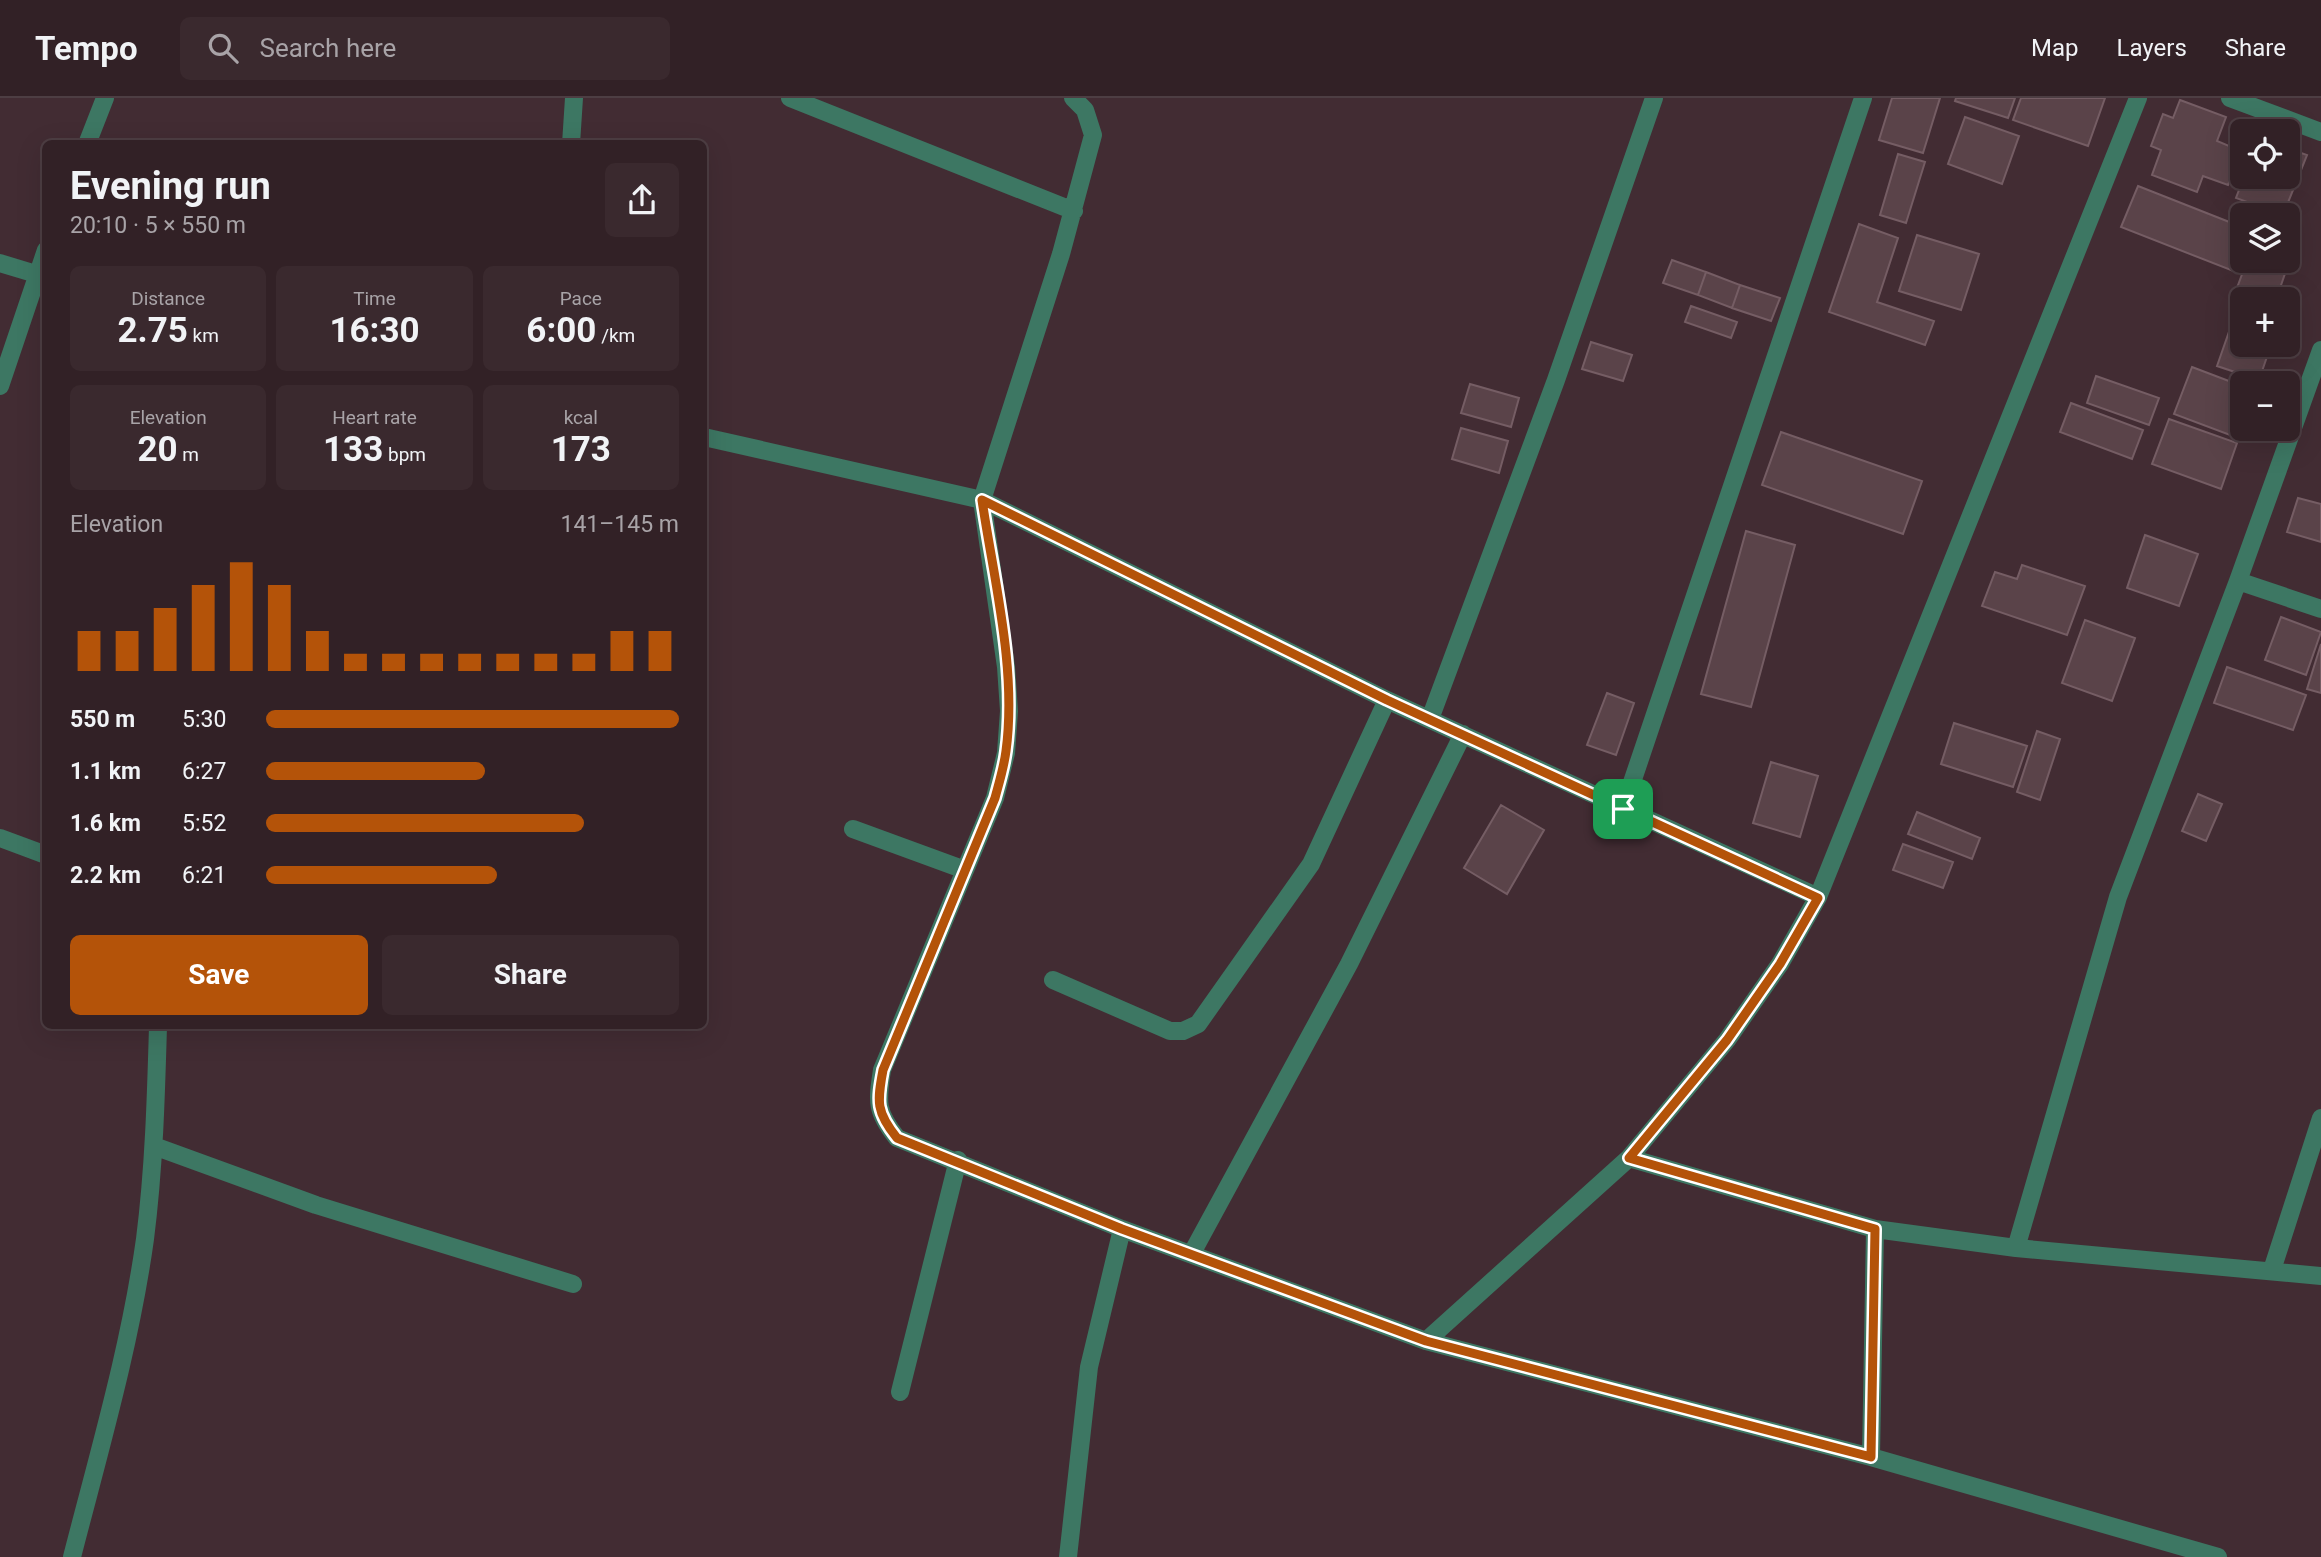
<!DOCTYPE html>
<html lang="en">
<head>
<meta charset="utf-8">
<style>
	:root { --surface:#322126; --page:#3a292e; --text:#f1f3f6; --muted:#a8a3a7; --line:#4d3e43; --accent:#b45309 }
	body { margin:0; font-family:Roboto,sans-serif; background:var(--page); color:var(--text); height:100vh; display:flex; flex-direction:column; font-size:26px; white-space:nowrap }
	* { box-sizing:border-box; margin:0 }
	p { font-size:23px; color:var(--muted) }
	.icon { flex:none; width:38px; height:38px; fill:none; stroke:currentColor; stroke-width:2; stroke-linecap:round; stroke-linejoin:round }
	.map { position:relative; flex:1; overflow:hidden }
	.details { position:absolute; left:42px; top:42px; width:665px; height:889px; display:flex; flex-direction:column; background:var(--surface); border-radius:10px; box-shadow:0 7px 28px #0002,0 0 0 2px var(--line) }
	.details>* { flex:none }
	.fabs { position:absolute; left:2230px; top:21px; display:grid; gap:14px }
	.fabs a { display:grid; place-items:center; width:70px; height:70px; border-radius:10px; background:var(--surface); box-shadow:0 7px 28px #0002,0 0 0 2px var(--line); font-size:35px }
	.pin { position:absolute; display:grid; place-items:center; width:60px; height:60px; color:#fff; margin:-30px; border-radius:14px; box-shadow:0 4px 10px #0006 }
	.round { display:grid; place-items:center; flex:none; width:74px; height:74px; border-radius:10px; background:var(--page) }
	.overview { display:flex; align-items:center; justify-content:space-between; height:119px; padding:0 28px }
	h1 { font-size:38px; font-weight:700; line-height:52px }
	.figures { display:grid; grid-template-columns:repeat(3,1fr); gap:10px; height:119px; padding:7px 28px }
	.figures div { display:grid; align-content:center; border-radius:10px; background:var(--page); text-align:center }
	.figures b { font-size:35px; font-weight:700 }
	.figures small { font-size:19px; font-weight:400 }
	.figures p { font-size:19px }
	.chart { height:196px; padding:14px 28px }
	.chart p { display:flex; justify-content:space-between }
	.chart svg { width:100%; height:126px; margin-top:7px; stroke:var(--accent); stroke-width:6 }
	.action { display:flex; gap:14px; margin-top:auto; padding:14px 28px }
	.action a { flex:1; height:80px; border-radius:10px; background:var(--accent); color:#fff; font-size:28px; font-weight:700; line-height:80px; text-align:center }
	.action a+a { background:var(--page); color:var(--text) }
	ul { padding:0 28px; list-style:none; font-size:23px }
	li { display:grid; grid-template-columns:112px 84px 1fr; align-items:center; height:52px }
	li i { height:18px; border-radius:9px; background:var(--accent) }
	header { display:flex; align-items:center; gap:42px; box-sizing:border-box; height:98px; padding:0 35px; background:var(--surface); border-bottom:2px solid var(--line) }
	header strong { font-size:33px }
	nav { display:flex; gap:38px; margin-inline-start:auto; font-size:24px }
	.search { width:490px; height:63px; background:var(--page); display:flex; align-items:center; gap:18px; box-sizing:border-box; padding:0 24px; border-radius:10px; color:var(--muted); font-size:26px }
	.map>svg:first-child { display:block }
	.building { fill:#5a4349; stroke:#755d64; stroke-width:2 }
	.lines { fill:none; stroke-linecap:round; stroke-linejoin:round }
	.street { stroke:#3d7763; stroke-width:18 }
	.route-casing { stroke:#fff; stroke-width:14 }
	.route { stroke:#b45309; stroke-width:9 }
</style>
</head>
<body>
<header>
<strong>Tempo</strong>
<div class="search"><svg class="icon" aria-label="search" viewBox="0 0 24 24"><circle cx="10" cy="10" r="6"/><path d="M15 15l6 6"/></svg>Search here</div>
<nav><a>Map</a><a>Layers</a><a>Share</a></nav>
</header>
<div class="map">
<svg width="2321" height="1459" viewBox="0 0 2321 1459">
	<rect width="100%" height="100%" fill="#422c33"/>
	<path class="building" d="M1892 0H1940L1923 55 1879 42Z
		M1956 0H2015L2008 20 1955 3Z
		M2021 0H2105L2088 48 2013 22Z
		M2180 2 2226 19 2217 43 2241 53 2228 87 2203 78 2197 94 2152 77 2161 52 2151 48 2163 16 2173 20Z
		M1965 19 2019 38 2002 86 1948 66Z
		M2287 50 2307 57 2283 117 2236 100 2244 79H2287Z
		M1898 56 1925 64 1906 125 1880 117Z
		M2138 88 2242 129V159L2236 174 2121 129Z
		M1859 126 1898 140 1877 204 1934 223 1925 247 1829 214Z
		M1917 137 1979 156 1961 212 1899 193Z
		M2287 160 2290 161 2279 193 2269 189 2265 201 2234 198 2247 163H2287Z
		M1672 162 1706 174 1698 197 1663 185Z
		M1706 174 1740 187 1732 210 1698 197Z
		M1740 187 1780 200 1771 223 1732 210Z
		M1691 208 1737 224 1731 240 1685 224Z
		M2238 208 2242 209V247H2271L2259 282 2217 268Z
		M1591 244 1632 257 1623 283 1582 271Z
		M2192 269 2242 288V330L2238 340 2174 316Z
		M2096 278 2159 300 2149 327 2087 305Z
		M1470 286 1519 300 1511 329 1461 315Z
		M2071 305 2143 332 2132 361 2060 334Z
		M2169 321 2237 345 2221 391 2152 366Z
		M1461 330 1508 343 1499 375 1452 361Z
		M1781 334 1922 383 1903 436 1762 387Z
		M2298 400 2321 406V444L2287 434Z
		M1746 433 1795 447 1751 609 1701 596Z
		M2145 437 2198 456 2179 508 2127 490Z
		M2022 467 2085 488 2067 537 1982 508 1995 474 2017 481Z
		M2281 519 2321 534 2306 577 2265 562Z
		M2085 522 2135 540 2112 603 2062 585Z
		M2321 546V595L2307 591Z
		M2227 569 2306 597 2293 632 2214 605Z
		M1607 595 1634 605 1616 657 1587 647Z
		M1954 625 2027 648 2013 689 1941 666Z
		M2037 633 2060 641 2040 702 2017 694Z
		M1771 664 1818 678 1800 739 1753 725Z
		M2198 696 2222 706 2206 743 2182 733Z
		M1501 707 1544 732 1507 796 1464 770Z
		M1917 714 1980 740 1972 761 1908 736Z
		M1903 746 1953 764 1943 790 1893 772Z"/>
	<g class="lines">
		<path class="street" d="M790 0 1074 113
			M1073 0 1085 12 1093 37 1061 156 982 402 1006 569 1009 613 1006 655 995 700 882 972C877 1004 876 1014 897 1040L1122 1131 1426 1243 1871 1359 2218 1459
			M2230 0 2321 34
			M87 46 105 0
			M571 46 574 0
			M0 165 46 179
			M0 288 46 152
			M704 339 982 402 1387 602 1818 799
			M2238 483 2321 511
			M1430 621 1556 282 1654 0
			M1623 711 1863 0
			M853 731 965 772
			M0 740 46 757
			M1053 882 1170 933H1183L1198 926 1311 766 1387 602
			M154 1048 316 1107 573 1186
			M1629 1060 1875 1131 2016 1150 2321 1178
			M2016 1150 2118 799 2238 483 2321 252
			M1192 1155 1349 866 1463 636
			M2272 1172 2321 1020
			M1426 1243 1629 1060 1727 942 1780 866 1818 799 2138 0
			M900 1294 958 1062
			M1871 1359 1875 1131
			M72 1459C99 1354 130 1249 145 1141 154 1070 156 999 158 928
			M1068 1459 1089 1269 1122 1131"/>
	</g>
	<g class="lines">
		<g class="route-casing">
			<path id="route" d="M982 402 1387 602 1818 800 1780 866 1727 942 1629 1060 1875 1131 1871 1359 1426 1243 1122 1131 897 1040C876 1014 877 1004 883 972L995 700C999 685 1004 669 1006 653 1017 571 994 483 982 402Z"/>
		</g>
		<use href="#route" class="route"/>
	</g>
</svg>
<div class="fabs">
<a><svg class="icon" aria-label="locate" viewBox="0 0 24 24"><circle cx="12" cy="12" r="6"/><path d="M12 2v4M12 18v4M2 12h4M18 12h4"/></svg></a>
<a><svg class="icon" aria-label="layers" viewBox="0 0 24 24"><path d="M12 4l9 5-9 5-9-5zM3 14l9 5 9-5"/></svg></a>
<a>+</a>
<a>−</a>
</div>
<div class="pin" style="left:1623px;top:711px;background:#1e9e55"><svg class="icon" aria-label="arrive" viewBox="0 0 24 24"><path d="M6 21V4h12l-3 4 3 4H6"/></svg></div>
<section class="details">
<div class="overview"><div><h1>Evening run</h1><p>20:10 · 5 × 550 m</p></div><a class="round"><svg class="icon" aria-label="share" viewBox="0 0 24 24"><path d="M12 15V3M7 8l5-5 5 5M5 13v7h14v-7"/></svg></a></div>
<div class="figures">
<div><p>Distance</p><b>2.75<small> km</small></b></div>
<div><p>Time</p><b>16:30</b></div>
<div><p>Pace</p><b>6:00<small> /km</small></b></div>
</div>
<div class="figures">
<div><p>Elevation</p><b>20<small> m</small></b></div>
<div><p>Heart rate</p><b>133<small> bpm</small></b></div>
<div><p>kcal</p><b>173</b></div>
</div>
<div class="chart"><p><span>Elevation</span>141–145 m</p>
<svg viewBox="0 0 160 44" preserveAspectRatio="none"><path d="M5 44V30M15 44V30M25 44V22M35 44V14M45 44V6M55 44V14M65 44V30M75 44V38M85 44V38M95 44V38M105 44V38M115 44V38M125 44V38M135 44V38M145 44V30M155 44V30"/></svg>
</div>
<ul>
<li><b>550 m</b>5:30<i style="width:100%"></i></li>
<li><b>1.1 km</b>6:27<i style="width:53%"></i></li>
<li><b>1.6 km</b>5:52<i style="width:77%"></i></li>
<li><b>2.2 km</b>6:21<i style="width:56%"></i></li>
</ul>
<div class="action"><a>Save</a><a>Share</a></div>
</section>
</div>
</body>
</html>
